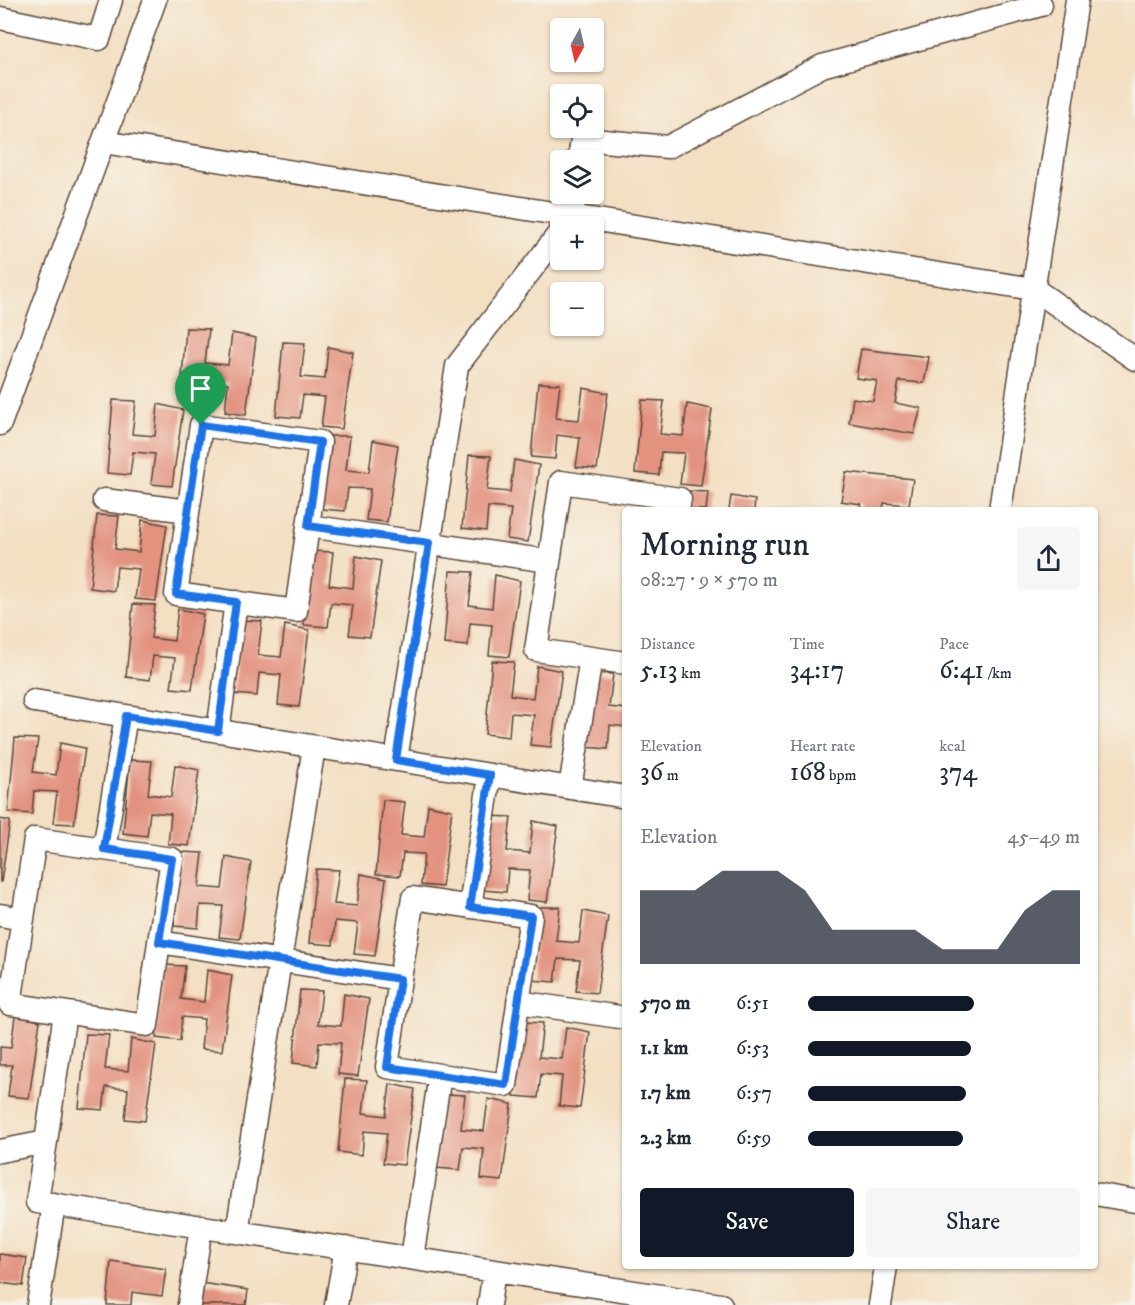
<!DOCTYPE html>
<html lang="en">
<head>
<meta charset="utf-8">
<style>
	:root { --surface:#fff; --page:#f6f6f7; --text:#1f2937; --muted:#747a83; --accent:#111827 }
	body { margin:0; font-family:"IM FELL DW Pica",serif; background:var(--page); color:var(--text); height:100vh; display:flex; flex-direction:column; font-size:22px; white-space:nowrap }
	* { box-sizing:border-box; margin:0 }
	p { font-size:20px; color:var(--muted) }
	.icon { flex:none; width:33px; height:33px; fill:none; stroke:currentColor; stroke-width:2; stroke-linecap:round; stroke-linejoin:round }
	.map { position:relative; flex:1; overflow:hidden }
	.panel { position:absolute; left:622px; top:507px; width:476px; height:762px; display:flex; flex-direction:column; background:var(--surface); border-radius:6px; box-shadow:0 2px 4px #0004 }
	.panel>* { flex:none }
	.needle { width:39px; rotate:188deg }
	.controls { position:absolute; left:550px; top:18px; display:grid; gap:12px }
	.controls a { display:grid; place-items:center; width:54px; height:54px; border-radius:6px; background:var(--surface); box-shadow:0 2px 4px #0004; font-size:30px }
	.pin { position:absolute; display:grid; place-items:center; width:51px; height:51px; color:#fff; margin:-62px -26px; border-radius:50% 50% 50% 0; rotate:-45deg; box-shadow:0 0 6px #0007 }
	.pin .icon { rotate:45deg }
	.round { display:grid; place-items:center; flex:none; width:63px; height:63px; border-radius:6px; background:var(--page) }
	.overview { display:flex; align-items:center; justify-content:space-between; height:102px; padding:0 18px }
	h1 { font-size:33px; font-weight:600; line-height:45px }
	.figures { display:grid; grid-template-columns:repeat(3,1fr); gap:9px; height:102px; padding:6px 18px }
	.figures div { display:grid; align-content:center }
	.figures b { font-size:26px; font-weight:600 }
	.figures small { font-size:16px; font-weight:400 }
	.figures p { font-size:16px }
	.chart { height:168px; padding:12px 18px }
	.chart p { display:flex; justify-content:space-between }
	.chart svg { width:100%; height:108px; margin-top:6px; fill:var(--accent); opacity:.7 }
	.primary-button { display:flex; gap:12px; margin-top:auto; padding:12px 18px }
	.primary-button a { flex:1; height:69px; border-radius:6px; background:var(--accent); color:#fff; font-size:24px; font-weight:600; line-height:69px; text-align:center }
	.primary-button a+a { background:var(--page); color:var(--text) }
	ul { padding:0 18px; list-style:none; font-size:20px }
	li { display:grid; grid-template-columns:96px 72px 1fr; align-items:center; height:45px }
	li i { height:15px; border-radius:8px; background:var(--accent) }
	.map>svg:first-child { display:block }
	.building { fill:#e39280 }
	.lines { fill:none; stroke-linecap:round; stroke-linejoin:round }
	.street-casing { stroke:#574537; stroke-width:25 }
	.street { stroke:#fff; stroke-width:22 }
	.route-casing { stroke:#fff; stroke-width:12 }
	.route { stroke:#1a73e8; stroke-width:8 }
</style>
</head>
<body>
<div class="map">
<svg width="1135" height="1305" viewBox="0 0 1135 1305">
	<rect width="100%" height="100%" fill="#f7f3e8"/>
	<filter id="ink" filterUnits="userSpaceOnUse"><feTurbulence type="fractalNoise" baseFrequency=".0167" numOctaves="2"/><feDisplacementMap in="SourceGraphic" scale="12" xChannelSelector="R" yChannelSelector="G"/><feConvolveMatrix kernelMatrix="1 2 1 2 8 2 1 2 1" color-interpolation-filters="sRGB"/></filter>
	<filter id="wash" filterUnits="userSpaceOnUse"><feTurbulence type="fractalNoise" baseFrequency=".008" numOctaves="4" result="noise"/><feDisplacementMap in="SourceGraphic" scale="24" xChannelSelector="R" yChannelSelector="G"/><feGaussianBlur stdDeviation="1.35" result="paint"/><feColorMatrix in="noise" values="0 0 0 0 0 0 0 0 0 0 0 0 0 0 0 0 0 1.4 0 .05"/><feComposite in="paint" operator="in"/></filter>
	<g filter="url(#wash)">
		<rect width="100%" height="100%" fill="#f3dfc2"/>
		<g id="blocks">
			<path class="building" d="M186 328 209 329 205 363 228 365 232 333 256 338 246 415 225 412 228 383 206 381 204 404 180 402Z
				M283 342 305 343 301 377 325 379 328 347 353 352 342 429 321 427 325 397 303 395 300 418 276 416Z
				M861 349 929 357 924 383 899 381 895 403 921 408 914 434 849 423 853 398 873 401 877 381 856 378Z
				M538 383 560 384 556 418 579 420 583 388 608 393 597 469 576 467 580 438 557 435 555 459 531 457Z
				M113 400 136 401 132 434 155 436 158 404 183 410 172 486 151 484 155 454 133 452 130 475 107 473Z
				M642 400 664 401 660 434 683 436 687 404 712 409 701 486 680 484 684 453 661 452 659 475 635 473Z
				M328 436H350L346 470 369 472 373 440 398 445 387 522 366 520 370 489 348 488 345 511 321 509Z
				M469 455 491 456 487 490 510 492 514 460 539 465 528 542 507 539 511 509 488 507 486 531 462 528Z
				M846 472 913 479 909 505 884 503 883 510H860L861 504 841 501Z
				M686 491 708 492 706 510H684Z
				M731 496 755 500 754 510H729Z
				M97 515 119 516 115 549 139 552 142 520 167 525 156 601 135 599 139 569 117 567 114 591 90 588Z
				M311 551 333 552 329 585 353 588 356 556 381 561 370 637 349 635 353 605 331 603 328 627 304 625Z
				M450 571 473 572 469 605 492 608 495 575 520 581 509 657 489 655 492 625 470 623 468 646 444 644Z
				M133 604 155 605 151 638 174 641 178 609 203 614 192 690 171 688 175 658 153 656 150 680 126 677Z
				M240 620 262 621 258 655 281 657 285 625 309 630 299 707 278 705 281 675 259 673 257 696 233 694Z
				M492 661 514 662 510 695 533 698 537 666 562 671 551 747 530 745 534 715 511 713 509 737 485 734Z
				M590 673 613 674 609 707 626 709V727L610 725 608 749 584 747Z
				M15 738 38 739 33 772 56 775 60 743 85 748 74 824 53 823 57 792 34 791 32 814 8 812Z
				M130 760 152 761 148 794 171 797 175 765 199 770 189 846 168 844 171 814 150 812 147 836 123 833Z
				M383 800 405 802 401 835 424 837 428 805 452 810 442 887 421 885 424 854 403 853 400 876 376 874Z
				M489 816 511 817 507 851 530 853 533 821 558 826 547 902 527 900 530 870 508 869 506 892 482 890Z
				M0 819 10 821 1 882H0Z
				M181 852 203 853 199 887 222 889 226 857 251 862 240 939 219 937 223 906 200 905 198 928 174 926Z
				M316 869 339 870 334 904 357 906 361 874 386 879 375 956 354 954 358 923 335 921 333 945 309 943Z
				M538 907H560L556 941 579 943 583 911 608 916 597 993 576 991 580 960 558 959 555 982 531 980Z
				M163 965 185 966 181 999 204 1002 207 970 232 975 222 1051 201 1049 204 1019 182 1017 180 1041 156 1038Z
				M300 990 322 991 318 1024 341 1026 344 994 369 999 358 1076 338 1074 341 1043 319 1042 317 1066 293 1063Z
				M15 1016 40 1021 29 1098 8 1096 12 1065H0V1047L11 1048Z
				M521 1022 543 1023 539 1057 562 1059 566 1027 590 1032 580 1108 559 1106 562 1076 541 1074 538 1098 514 1096Z
				M86 1034 109 1035 105 1069 128 1071 131 1039 156 1044 145 1121 125 1119 128 1089 106 1087 103 1110 79 1108Z
				M345 1079 367 1080 363 1113 386 1116 390 1084 415 1089 404 1165 383 1163 387 1133 364 1131 362 1155 338 1152Z
				M443 1094 465 1095 461 1129 484 1131 488 1099 512 1104 502 1181 481 1179 484 1149 463 1147 460 1170 436 1168Z
				M0 1254 27 1258 23 1286 0 1283Z
				M111 1261 166 1269 162 1296 132 1292 131 1305H107Z
				M194 1282 248 1290 246 1305H192Z"/>
		</g>
	</g>
	<g filter="url(#ink)">
		<use href="#blocks" fill-opacity="0" stroke="#574537" stroke-width="1.5"/>
		<g class="lines">
			<g class="street-casing">
				<path id="street" d="M0 18 99 39 111 0
					M103 142 1034 289 1135 359
					M579 160 582 139 668 147 822 66 1041 5
					M564 226 572 216 575 194
					M0 424 155 0
					M104 500 188 511
					M1000 510 1077 0
					M308 526 320 442 201 425 176 594 296 611 308 526 549 561
					M626 663 536 650 561 482 680 499 678 510
					M34 701 626 797
					M218 731 236 602
					M396 760 457 366 561 231
					M570 788 591 658
					M104 849 126 716
					M470 907 490 775
					M0 915 23 919
					M159 942 172 859 35 839 10 1004 147 1025 159 942 400 979 413 898 531 916 506 1085 387 1067 400 979
					M518 1002 626 1018
					M65 1013 37 1202 721 1305
					M0 1151 46 1142
					M1095 1194 1135 1201
					M237 1232 314 747
					M412 1258 440 1075
					M38 1305 54 1204
					M189 1305 201 1226
					M336 1305 346 1248
					M489 1305 494 1271
					M880 1305 886 1266"/>
			</g>
			<use href="#street" class="street"/>
		</g>
	</g>
	<g class="lines" filter="url(#ink)">
		<g class="route-casing">
			<path id="route" d="M201 425 320 442 308 526 429 543 396 760 490 775 470 907 531 916 506 1085 387 1067 400 979 159 942 172 859 104 849 126 716 218 731 236 602 176 594Z"/>
		</g>
		<use href="#route" class="route"/>
	</g>
</svg>
<div class="controls">
<a><svg class="needle" viewBox="-14 -14 28 28"><path d="M0-13l5 13h-10z" fill="#e53935"/><path d="M0 13l5-13h-10z" fill="#747a83"/></svg></a>
<a><svg class="icon" aria-label="locate" viewBox="0 0 24 24"><circle cx="12" cy="12" r="6"/><path d="M12 2v4M12 18v4M2 12h4M18 12h4"/></svg></a>
<a><svg class="icon" aria-label="layers" viewBox="0 0 24 24"><path d="M12 4l9 5-9 5-9-5zM3 14l9 5 9-5"/></svg></a>
<a>+</a>
<a>−</a>
</div>
<div class="pin" style="left:201px;top:425px;background:#1e9e55"><svg class="icon" aria-label="arrive" viewBox="0 0 24 24"><path d="M6 21V4h12l-3 4 3 4H6"/></svg></div>
<section class="panel">
<div class="overview"><div><h1>Morning run</h1><p>08:27 · 9 × 570 m</p></div><a class="round"><svg class="icon" aria-label="share" viewBox="0 0 24 24"><path d="M12 15V3M7 8l5-5 5 5M5 13v7h14v-7"/></svg></a></div>
<div class="figures">
<div><p>Distance</p><b>5.13<small> km</small></b></div>
<div><p>Time</p><b>34:17</b></div>
<div><p>Pace</p><b>6:41<small> /km</small></b></div>
</div>
<div class="figures">
<div><p>Elevation</p><b>36<small> m</small></b></div>
<div><p>Heart rate</p><b>168<small> bpm</small></b></div>
<div><p>kcal</p><b>374</b></div>
</div>
<div class="chart"><p><span>Elevation</span>45–49 m</p>
<svg viewBox="0 0 160 44" preserveAspectRatio="none"><path d="M0 44V14L10 14L20 14L30 6L40 6L50 6L60 14L70 30L80 30L90 30L100 30L110 38L120 38L130 38L140 22L150 14L160 14V44z"/></svg>
</div>
<ul>
<li><b>570 m</b>6:51<i style="width:61%"></i></li>
<li><b>1.1 km</b>6:53<i style="width:60%"></i></li>
<li><b>1.7 km</b>6:57<i style="width:58%"></i></li>
<li><b>2.3 km</b>6:59<i style="width:57%"></i></li>
</ul>
<div class="primary-button"><a>Save</a><a>Share</a></div>
</section>
</div>
</body>
</html>
